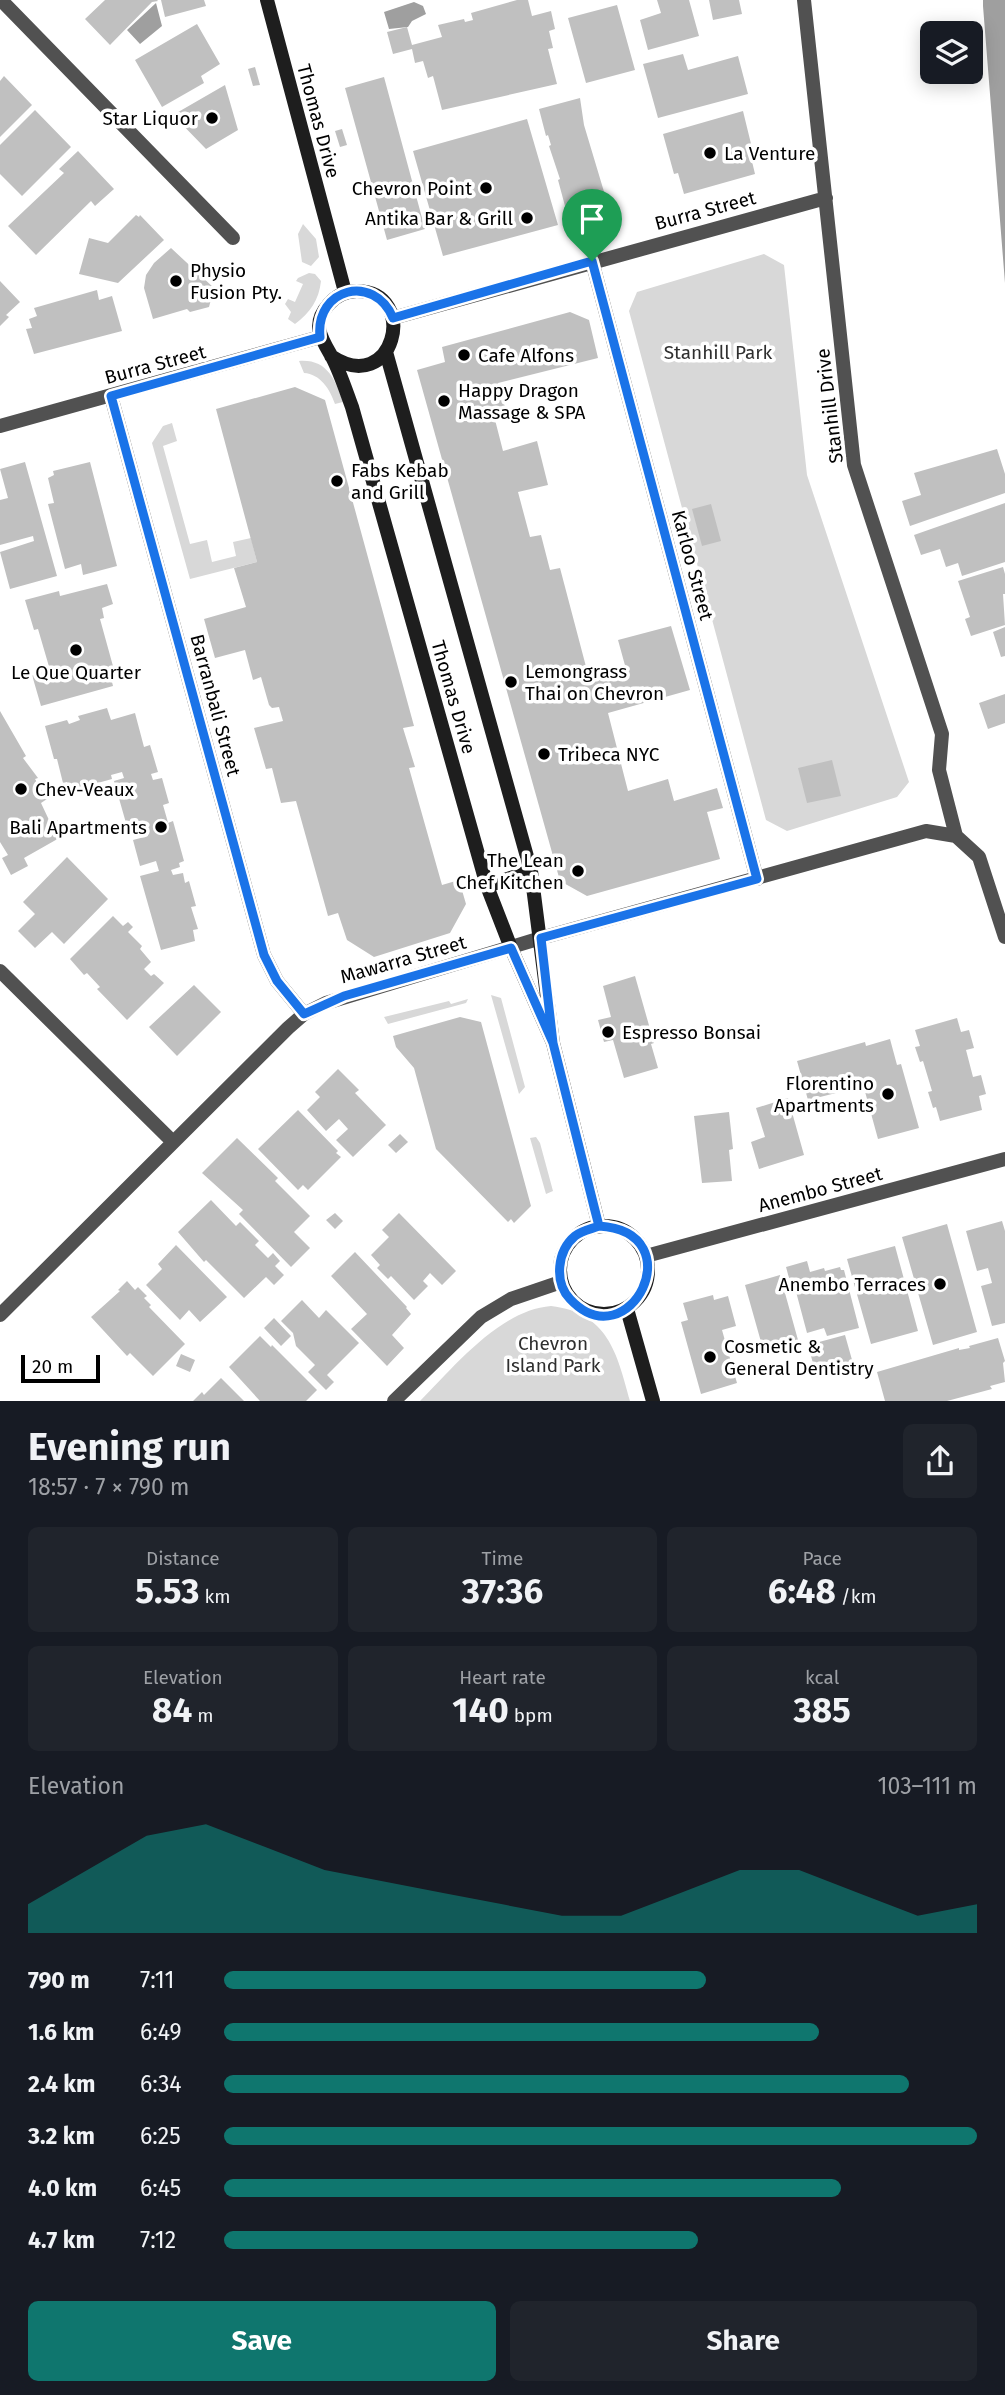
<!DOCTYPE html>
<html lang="en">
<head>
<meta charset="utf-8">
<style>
	:root { --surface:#171b24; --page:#20242c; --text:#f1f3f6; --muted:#9ea1a6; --accent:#0f766e }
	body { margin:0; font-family:"Fira Sans",sans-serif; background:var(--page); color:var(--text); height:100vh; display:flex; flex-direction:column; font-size:26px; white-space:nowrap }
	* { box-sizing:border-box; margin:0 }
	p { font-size:23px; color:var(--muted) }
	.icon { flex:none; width:38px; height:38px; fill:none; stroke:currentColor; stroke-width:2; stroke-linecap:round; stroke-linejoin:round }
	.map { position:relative; height:1401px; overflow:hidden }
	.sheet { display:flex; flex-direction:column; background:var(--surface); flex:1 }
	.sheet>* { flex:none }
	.fabs { position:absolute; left:920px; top:21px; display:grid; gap:14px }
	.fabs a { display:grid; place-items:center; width:63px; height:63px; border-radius:10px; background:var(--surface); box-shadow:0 4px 18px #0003; font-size:35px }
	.scale { position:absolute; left:21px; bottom:18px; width:79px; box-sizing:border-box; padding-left:7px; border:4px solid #000; border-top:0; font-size:19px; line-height:24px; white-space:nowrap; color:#000; -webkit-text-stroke:5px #fff; paint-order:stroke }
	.pin { position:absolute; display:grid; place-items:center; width:60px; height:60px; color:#fff; margin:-72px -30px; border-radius:50% 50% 50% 0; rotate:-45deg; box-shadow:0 0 7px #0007 }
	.pin .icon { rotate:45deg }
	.round { display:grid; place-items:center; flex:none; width:74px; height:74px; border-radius:10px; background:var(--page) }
	.overview { display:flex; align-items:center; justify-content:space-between; height:119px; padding:0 28px }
	h1 { font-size:38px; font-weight:700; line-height:52px }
	.metrics { display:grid; grid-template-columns:repeat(3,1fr); gap:10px; height:119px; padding:7px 28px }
	.metrics div { display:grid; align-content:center; border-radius:10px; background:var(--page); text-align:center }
	.metrics b { font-size:35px; font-weight:700 }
	.metrics small { font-size:19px; font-weight:400 }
	.metrics p { font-size:19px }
	.chart { height:196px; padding:14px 28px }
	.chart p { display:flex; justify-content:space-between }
	.chart svg { width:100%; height:126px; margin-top:7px; fill:var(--accent); opacity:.7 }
	.button { display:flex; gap:14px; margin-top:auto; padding:14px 28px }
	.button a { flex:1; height:80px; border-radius:10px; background:var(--accent); color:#fff; font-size:28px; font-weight:700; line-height:80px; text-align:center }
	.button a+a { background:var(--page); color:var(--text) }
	ul { padding:0 28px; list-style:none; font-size:23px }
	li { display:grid; grid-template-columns:112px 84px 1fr; align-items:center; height:52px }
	li i { height:18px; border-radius:9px; background:var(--accent) }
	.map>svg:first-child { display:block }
	.green { fill:#d8d8d8 }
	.water { fill:#9f9f9f }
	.building { fill:#c0c0c0 }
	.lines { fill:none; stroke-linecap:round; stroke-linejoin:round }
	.minor { stroke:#515151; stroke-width:14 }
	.secondary { stroke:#1e1e1e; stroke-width:14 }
	.route-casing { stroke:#fff; stroke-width:14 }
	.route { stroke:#1a73e8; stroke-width:9 }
	.poi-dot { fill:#000; stroke:#fff; stroke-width:2.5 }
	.labels { text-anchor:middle; stroke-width:7; stroke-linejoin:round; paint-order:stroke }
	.poi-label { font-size:19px; fill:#000; stroke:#fff; text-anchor:start }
	.street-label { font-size:19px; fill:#000; stroke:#fff }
	.park-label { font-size:19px; fill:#2f2f2f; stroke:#fff }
</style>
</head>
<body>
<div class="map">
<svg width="1005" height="1401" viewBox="0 0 1005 1401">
	<rect width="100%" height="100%" fill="#fff"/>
	<path class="green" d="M303 224 316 239 319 257 311 266 302 262 298 234Z
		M764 254 784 265 807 475 909 782 897 797 787 831 766 820 629 311 637 292Z
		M309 273 315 274 321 281C319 300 310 313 295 324L288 319 291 312 285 304 288 299 295 302 303 284 296 281 298 278Z
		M299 361C327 359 335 379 343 402L335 404C330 389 320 374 304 373Z
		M172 423 177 441 163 446 190 544 207 540 212 562 236 556 233 542 251 538 257 562 190 579 152 443 163 426Z
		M491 995 501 998 525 1087 519 1094Z
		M468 999 466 1003 388 1024 384 1017 449 1001 451 1004Z
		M536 1137 540 1143 553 1191 546 1194 530 1138Z
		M551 1306C608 1313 617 1353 630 1401H420C454 1367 500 1310 551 1306Z"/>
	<path class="water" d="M983 0H1005V283L983 6Z
		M414 2 423 6 426 14 412 21 408 27 389 29 384 12Z
		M156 3 162 26 140 44 127 30Z"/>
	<path class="building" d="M105 0H157L158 1 152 2 110 45 85 19Z
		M161 0H204L206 6 165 17Z
		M517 0H528L532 16 551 11 555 29 549 31 553 48 548 49 557 84 442 110 433 76 428 78 423 61 415 63 412 49 393 54 387 32 407 27 412 45 442 37 438 25 464 19 465 22 473 20 471 13Z
		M657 0H689L699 36 648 50 640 20 661 13Z
		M709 0H739L742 14 713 20Z
		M617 5 635 70 586 83 568 18Z
		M197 24 220 64 201 76 204 83 162 107 135 60Z
		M683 54 688 70 738 56 748 94 658 118 643 64Z
		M255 67 260 85 253 86 248 69Z
		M4 76 32 105 0 137V81Z
		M384 77 425 229 387 240 345 88Z
		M225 85 238 130 206 149 173 115Z
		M580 98 584 125 605 195 565 206 558 180 560 179 549 146 551 145 548 135 546 136 539 109Z
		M35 110 71 147 22 196 0 174V145Z
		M743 111 753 152 750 153 755 174 684 194 678 173 674 174 663 134Z
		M527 119 558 225 443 256 413 151Z
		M342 129 347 145 340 147 335 131Z
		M78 151 114 189 95 206 91 201 36 255 8 226 64 173 59 169Z
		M136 215 139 217 140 215 164 240 118 283 79 274 89 238 108 243Z
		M171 248 214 288 209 307 190 312 187 309 153 319 144 288 146 275 154 263Z
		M0 281 20 302 6 315 9 317 0 326Z
		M97 290 99 300 112 296 122 331 34 354 26 329 32 328 29 319 37 316 34 308Z
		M570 312 589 320 598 358 498 383 506 410 493 412 503 451 537 441 548 485 518 492 530 537 541 535 550 570 560 568 589 678 626 669 618 640 671 626 690 690 608 713 628 791 668 779 674 801 717 788 723 808 707 812 720 859 587 896 560 881 417 370 445 362 442 347Z
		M295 387 325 400 414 726 403 728 415 767 409 768 442 885 459 880 466 904 450 933 374 957 347 940 338 913 328 916 296 801 281 803 272 768 266 769 254 728 283 721 279 707 272 708 269 705 261 677 253 680 245 650 215 658 204 619 246 607 234 568 257 562 216 409Z
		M997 449 1005 474V493L910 526 902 501 921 495 914 473Z
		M25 462 57 576 10 589 0 552 34 541 33 536 0 545V500L8 498 0 469Z
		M90 462 117 566 83 575 81 564 65 569 48 504 54 503 48 478 54 475 53 471Z
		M1005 503V562L962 576 958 563 946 567 940 549 921 555 914 535Z
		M711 504 721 541 702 546 692 509Z
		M1003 567 1005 574V594H1003L1005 625 971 636 965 619 970 617 958 581Z
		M107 584 113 604 102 608 104 618 100 619 116 677 111 678 113 686 41 706 32 675 50 670 38 629 34 630 25 600 59 591 60 596Z
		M1005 627V656L1001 657 993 632Z
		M1005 694V723L988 729 979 703Z
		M107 708 111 720 135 713 144 747 150 745 158 772 151 774 153 780 162 778 169 803 163 805 167 819 168 823 173 821 184 861 179 863 180 867 171 870 173 875 183 873 185 883 189 881 196 906 191 907 198 929 193 930 195 941 161 950 140 876 159 871 156 861 140 866 133 840 148 836 146 825 128 830 114 781 124 778 122 772 111 775 112 779 69 791 67 782 63 783 57 759H54L45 726 67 720 69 724 80 720 78 716Z
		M0 711 26 756 23 758 38 778 35 779 47 799 41 803 49 820 53 823 57 820 63 831 59 833 61 837 24 858 28 866 11 875 2 858 8 855 0 842Z
		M832 760 841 796 807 803 798 768Z
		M67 857 108 899 64 944 52 932 35 948 18 931 35 914 23 902Z
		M113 916 123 926 128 922 133 927 128 932 142 946 140 949 151 962 144 969 151 976 154 974 164 983 127 1020 97 989 100 987 87 973 84 975 70 959Z
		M635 976 654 1043 651 1044 658 1068 624 1078 613 1040 604 1042 598 1020 611 1017 603 986Z
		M194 985 221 1012 177 1056 149 1027Z
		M460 1017 481 1022 531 1206 514 1223 511 1219 508 1222 436 1149 414 1068 396 1047 393 1036Z
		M957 1018 961 1032 969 1030 974 1048 966 1050 973 1077 981 1075 986 1094 979 1096 982 1110 940 1121 936 1107 933 1108 928 1092 932 1091 923 1061 920 1062 915 1047 920 1046 915 1030Z
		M890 1039 897 1065 901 1064 919 1128 878 1139 861 1077 850 1080 852 1089 808 1100 797 1061 865 1042 866 1046Z
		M338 1069 359 1090 355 1093 386 1125 353 1157 336 1140 348 1129 339 1119 326 1131 307 1110 320 1097 315 1092Z
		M788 1098 804 1155 759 1169 751 1142 765 1137 756 1108Z
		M298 1110 338 1151 336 1153 341 1157 308 1190 303 1185 298 1190 258 1149Z
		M729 1112 733 1149 729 1150 732 1181 702 1183 694 1116Z
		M400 1134 408 1142 396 1153 388 1145Z
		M237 1138 278 1178 275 1181 310 1216 294 1232 310 1248 291 1267 239 1214 243 1210 202 1173Z
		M211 1200 236 1226 240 1222 259 1241 255 1245 268 1258 273 1253 280 1261 275 1266 284 1275 274 1285 266 1277 244 1298 206 1260 204 1262 178 1232Z
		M335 1213 343 1221 335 1229 326 1220Z
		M399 1213 456 1271 442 1285 430 1273 423 1281 428 1286 414 1300 391 1276 388 1279 377 1268 380 1265 371 1255 389 1237 382 1230Z
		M1002 1221 1005 1231V1323L992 1326 981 1286 992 1283 988 1268 977 1271 966 1231Z
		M947 1224 977 1332 933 1345 902 1237Z
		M176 1245 227 1297 200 1322 189 1310 180 1320 146 1285 162 1269 158 1264Z
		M895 1246 918 1331 871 1344 847 1259Z
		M355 1252 407 1307 406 1308 411 1314 392 1335 404 1348 387 1366 351 1329 367 1314 331 1276Z
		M807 1261 810 1272 824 1268 825 1271 840 1267 841 1270H844L859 1328 827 1336 824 1328 807 1333 795 1288 792 1289 786 1267Z
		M780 1275 798 1340 763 1349 745 1285Z
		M127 1281 135 1290 138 1287 147 1296 144 1298 151 1305 149 1307 185 1344 153 1376 130 1353 127 1356 91 1317 120 1291 118 1290Z
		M713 1295 714 1300 728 1296 736 1326 722 1330 737 1383 701 1394 681 1322 688 1320 683 1303Z
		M302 1300 319 1318 326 1310 359 1343 327 1375 334 1382 326 1390 308 1372 315 1365 296 1346 293 1333 281 1321Z
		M274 1318 291 1336 281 1346 264 1328Z
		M845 1335 854 1367 817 1378 808 1345Z
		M260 1336 271 1347 272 1345 317 1390 306 1401H260L229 1367Z
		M998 1338 1005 1361 1003 1363 1005 1382 990 1386 992 1389 947 1401H885L877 1372 959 1348V1350L970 1348 969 1346Z
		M181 1354 195 1360 190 1372 176 1366Z
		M221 1378 244 1401H193L202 1392 204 1395Z"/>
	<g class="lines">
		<path class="minor" d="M1 0 233 238
			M804 0 854 465 942 734 939 770 956 836
			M592 261 757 879
			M393 318 826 198
			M111 396 264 955 277 981 304 1014
			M0 426 320 337
			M0 971 173 1142
			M646 1256 1005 1159
			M0 1315 288 1028 304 1014 326 1003 541 938 926 831 956 836 979 857 1005 937
			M394 1401 481 1317 511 1299 561 1282"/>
		<path class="secondary" d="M267 0 345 292
			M386 352 531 871 553 1043 599 1226
			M331 356C394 398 420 292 357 291 346 291 336 296 329 304 311 324 321 338 332 357 340 372 346 391 352 407L487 886 511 948 553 1043
			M487 886 531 871
			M560 1270a44 44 0 1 1 88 0a44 44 0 1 1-88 0Z
			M627 1309 653 1401"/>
	</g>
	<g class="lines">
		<g class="route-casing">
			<path id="route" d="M592 261 393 318C374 273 315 288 320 337L111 396 264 955 277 981 304 1014 344 996 511 948 553 1043 594 1207 599 1226C591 1229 581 1231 575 1236 557 1251 554 1282 570 1299 629 1362 695 1232 599 1226L553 1043 541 938 757 879 592 261"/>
		</g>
		<use href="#route" class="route"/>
	</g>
	<g class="poi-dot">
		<circle cx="212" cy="118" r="7"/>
		<circle cx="710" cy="153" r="7"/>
		<circle cx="486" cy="188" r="7"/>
		<circle cx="527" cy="218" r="7"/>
		<circle cx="176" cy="281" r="7"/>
		<circle cx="464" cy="355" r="7"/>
		<circle cx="444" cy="401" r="7"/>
		<circle cx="337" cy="481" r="7"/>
		<circle cx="76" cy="650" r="7"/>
		<circle cx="511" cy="682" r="7"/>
		<circle cx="544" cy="754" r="7"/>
		<circle cx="21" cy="789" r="7"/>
		<circle cx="161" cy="827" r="7"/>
		<circle cx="578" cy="871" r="7"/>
		<circle cx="608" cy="1032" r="7"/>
		<circle cx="888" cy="1094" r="7"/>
		<circle cx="940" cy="1284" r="7"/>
		<circle cx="710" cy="1357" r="7"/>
	</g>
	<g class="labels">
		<g class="poi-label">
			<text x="198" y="125" text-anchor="end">Star Liquor</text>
			<text x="724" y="160">La Venture</text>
			<text x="472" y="195" text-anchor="end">Chevron Point</text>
			<text x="513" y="225" text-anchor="end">Antika Bar &amp; Grill</text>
			<text x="190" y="277">Physio<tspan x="190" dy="22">Fusion Pty.</tspan></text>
			<text x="478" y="362">Cafe Alfons</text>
			<text x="458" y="397">Happy Dragon<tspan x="458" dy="22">Massage &amp; SPA</tspan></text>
			<text x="351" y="477">Fabs Kebab<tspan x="351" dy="22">and Grill</tspan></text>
			<text x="525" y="678">Lemongrass<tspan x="525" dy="22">Thai on Chevron</tspan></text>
			<text x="76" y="679" text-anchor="middle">Le Que Quarter</text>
			<text x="558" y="761">Tribeca NYC</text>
			<text x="35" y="796">Chev-Veaux</text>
			<text x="147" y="834" text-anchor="end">Bali Apartments</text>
			<text x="564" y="867" text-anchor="end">The Lean<tspan x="564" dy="22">Chef Kitchen</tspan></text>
			<text x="622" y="1039">Espresso Bonsai</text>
			<text x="874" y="1090" text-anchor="end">Florentino<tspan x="874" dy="22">Apartments</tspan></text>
			<text x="926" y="1291" text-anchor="end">Anembo Terraces</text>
			<text x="724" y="1353">Cosmetic &amp;<tspan x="724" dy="22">General Dentistry</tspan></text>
		</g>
		<g class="street-label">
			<text transform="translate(319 121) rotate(75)" y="7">Thomas Drive</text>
			<text transform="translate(705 210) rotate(-15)" y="7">Burra Street</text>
			<text transform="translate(155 364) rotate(-15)" y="7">Burra Street</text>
			<text transform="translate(829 406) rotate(-97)" y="7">Stanhill Drive</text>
			<text transform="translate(693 565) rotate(75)" y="7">Karloo Street</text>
			<text transform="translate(454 697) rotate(74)" y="7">Thomas Drive</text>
			<text transform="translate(216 705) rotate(75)" y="7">Barranbali Street</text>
			<text transform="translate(403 959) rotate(-16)" y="7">Mawarra Street</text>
			<text transform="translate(820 1189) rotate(-15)" y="7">Anembo Street</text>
		</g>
		<g class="park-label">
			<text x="718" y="359">Stanhill Park</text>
			<text x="553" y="1350">Chevron<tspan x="553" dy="22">Island Park</tspan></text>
		</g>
	</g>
</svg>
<div class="fabs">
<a><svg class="icon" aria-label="layers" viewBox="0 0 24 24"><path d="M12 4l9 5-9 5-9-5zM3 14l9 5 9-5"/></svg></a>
</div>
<div class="scale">20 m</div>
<div class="pin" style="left:592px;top:261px;background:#1e9e55"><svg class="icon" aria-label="arrive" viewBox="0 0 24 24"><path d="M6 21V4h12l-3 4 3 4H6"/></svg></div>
</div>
<section class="sheet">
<div class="overview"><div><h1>Evening run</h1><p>18:57 · 7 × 790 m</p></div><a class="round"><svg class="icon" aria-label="share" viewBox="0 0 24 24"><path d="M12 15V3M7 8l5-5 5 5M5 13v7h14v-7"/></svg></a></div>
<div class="metrics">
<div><p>Distance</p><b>5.53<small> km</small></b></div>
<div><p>Time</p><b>37:36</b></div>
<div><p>Pace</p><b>6:48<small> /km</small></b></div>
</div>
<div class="metrics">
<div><p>Elevation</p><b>84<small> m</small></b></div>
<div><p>Heart rate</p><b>140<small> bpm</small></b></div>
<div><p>kcal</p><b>385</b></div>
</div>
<div class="chart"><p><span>Elevation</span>103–111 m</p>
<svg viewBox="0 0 160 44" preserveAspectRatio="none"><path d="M0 44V34L10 22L20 10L30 6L40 14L50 22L60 26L70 30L80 34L90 38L100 38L110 30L120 22L130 22L140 30L150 38L160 34V44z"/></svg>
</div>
<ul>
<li><b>790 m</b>7:11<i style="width:64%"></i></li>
<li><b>1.6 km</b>6:49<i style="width:79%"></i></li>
<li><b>2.4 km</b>6:34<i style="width:91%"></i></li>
<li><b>3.2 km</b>6:25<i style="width:100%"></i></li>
<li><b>4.0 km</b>6:45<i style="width:82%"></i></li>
<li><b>4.7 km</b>7:12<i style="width:63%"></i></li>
</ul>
<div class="button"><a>Save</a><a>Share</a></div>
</section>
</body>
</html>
